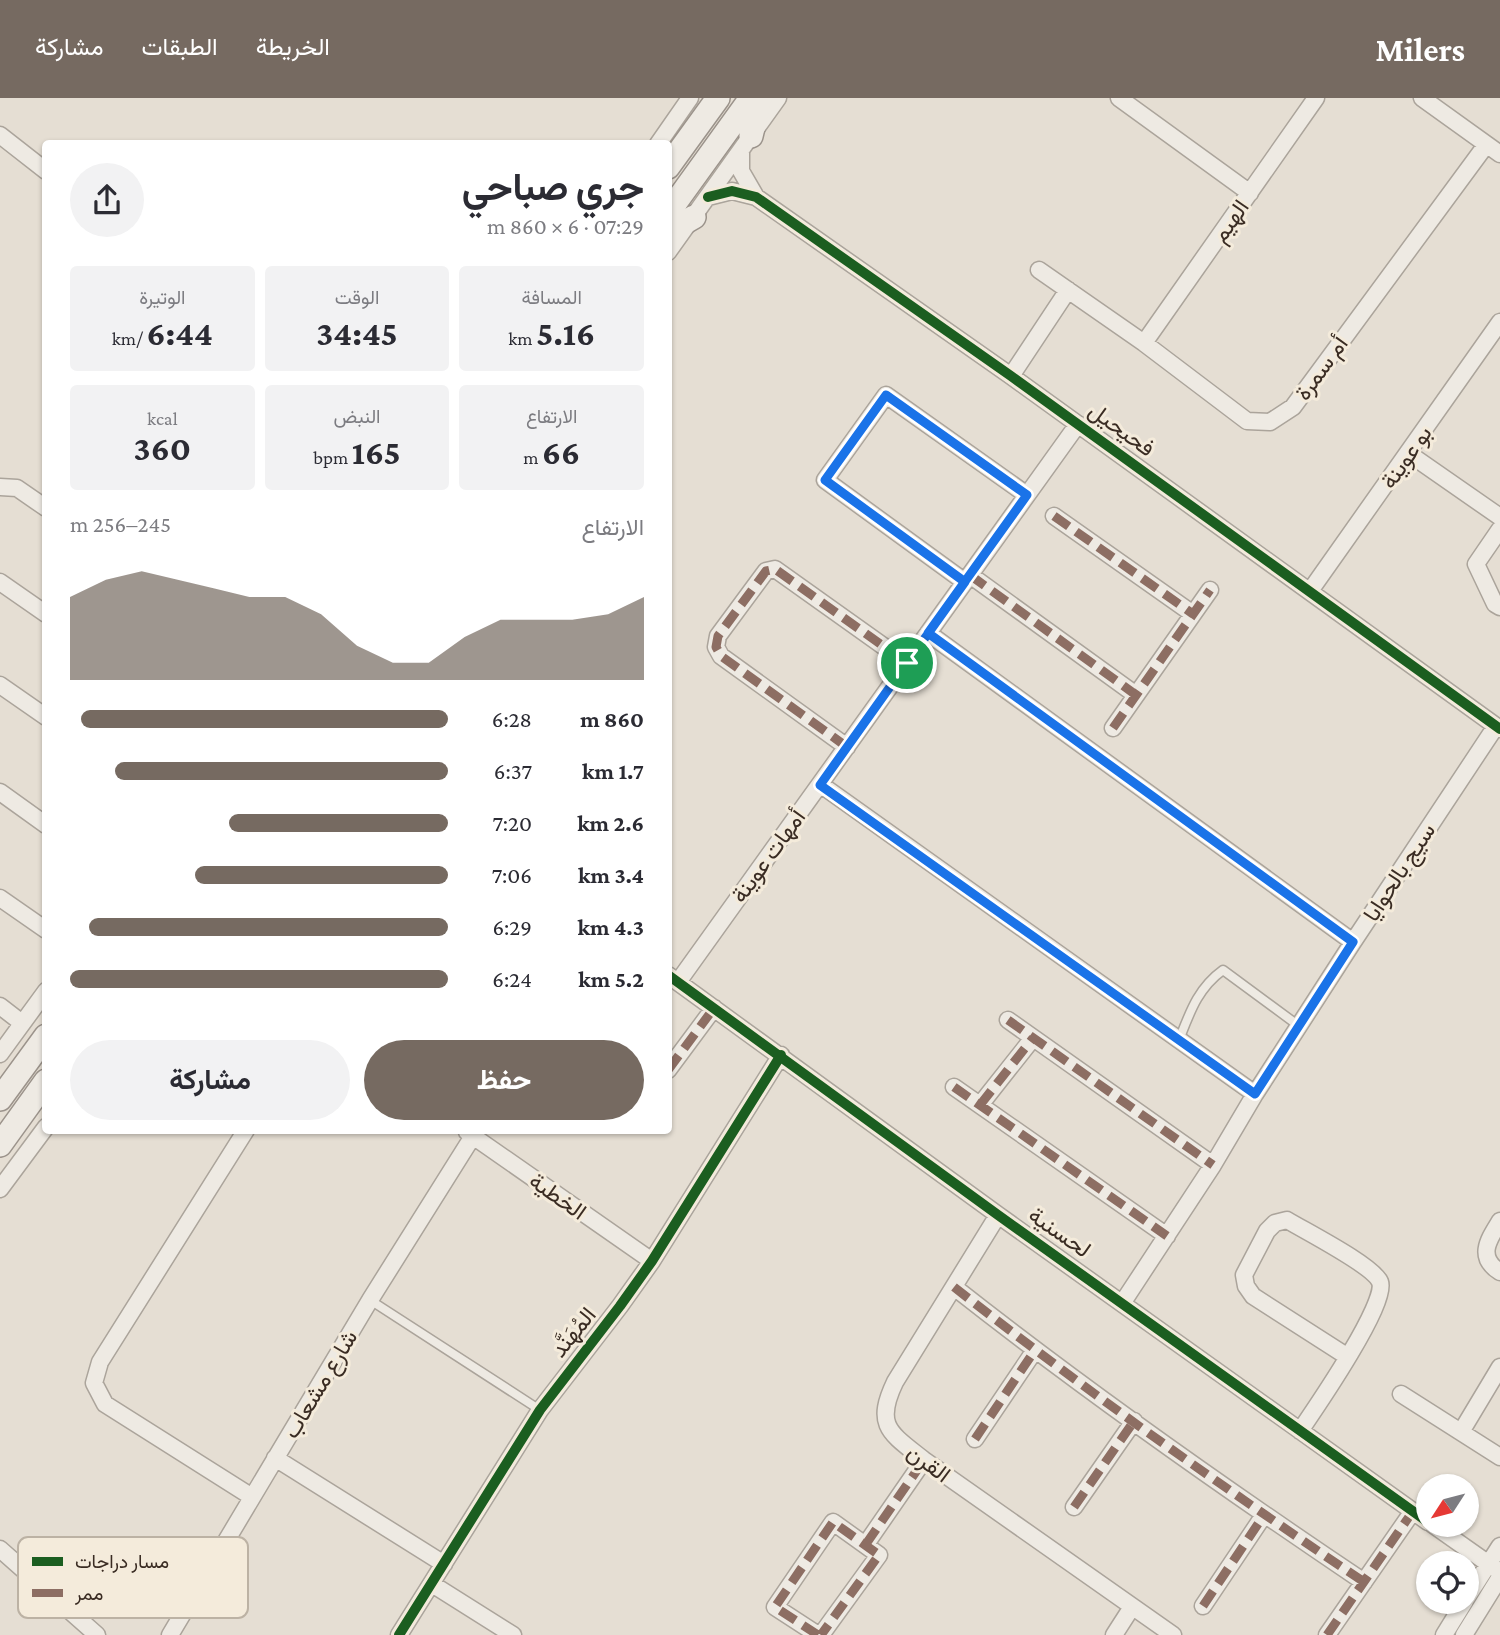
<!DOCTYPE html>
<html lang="ar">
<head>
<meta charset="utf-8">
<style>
	:root { --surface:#fff; --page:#f2f2f3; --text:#2b2b33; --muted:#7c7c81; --accent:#766a61 }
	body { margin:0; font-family:"Crimson Pro",Vazirmatn,serif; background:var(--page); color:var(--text); direction:rtl; height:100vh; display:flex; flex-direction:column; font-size:26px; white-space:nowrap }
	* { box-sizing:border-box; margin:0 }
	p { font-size:23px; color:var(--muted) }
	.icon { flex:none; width:38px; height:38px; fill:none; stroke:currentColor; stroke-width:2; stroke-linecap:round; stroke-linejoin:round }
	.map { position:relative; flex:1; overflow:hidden; direction:ltr }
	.side { position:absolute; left:42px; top:42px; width:630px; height:994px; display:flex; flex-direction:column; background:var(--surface); border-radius:7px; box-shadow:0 2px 5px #0004; direction:rtl }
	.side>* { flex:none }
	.needle { width:46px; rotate:234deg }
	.controls { position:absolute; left:1416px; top:1376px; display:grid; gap:14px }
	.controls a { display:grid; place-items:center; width:63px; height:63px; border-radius:50%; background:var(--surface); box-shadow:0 2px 5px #0004; font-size:35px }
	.pin { position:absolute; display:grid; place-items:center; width:60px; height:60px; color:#fff; margin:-30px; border:4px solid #fff; border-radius:50%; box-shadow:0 2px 7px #0007 }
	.round { display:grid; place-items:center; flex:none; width:74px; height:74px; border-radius:37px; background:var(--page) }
	.head { display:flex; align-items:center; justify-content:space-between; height:119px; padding:0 28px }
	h1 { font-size:38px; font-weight:700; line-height:52px }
	.metrics { display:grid; grid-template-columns:repeat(3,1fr); gap:10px; height:119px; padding:7px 28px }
	.metrics div { display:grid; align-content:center; border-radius:7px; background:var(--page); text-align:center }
	.metrics b { font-size:35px; font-weight:700 }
	.metrics small { font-size:19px; font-weight:400 }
	.metrics p { font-size:19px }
	.chart { height:196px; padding:14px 28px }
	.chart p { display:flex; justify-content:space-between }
	.chart svg { width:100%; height:126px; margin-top:7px; fill:var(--accent); opacity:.7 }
	.button { display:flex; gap:14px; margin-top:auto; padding:14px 28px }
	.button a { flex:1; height:80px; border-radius:42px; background:var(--accent); color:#fff; font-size:28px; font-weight:700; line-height:80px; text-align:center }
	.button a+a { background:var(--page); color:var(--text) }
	ul { padding:0 28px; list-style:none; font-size:23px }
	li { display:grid; grid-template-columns:112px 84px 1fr; align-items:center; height:52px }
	li i { height:18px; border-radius:9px; background:var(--accent) }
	header { display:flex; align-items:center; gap:42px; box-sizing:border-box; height:98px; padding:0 35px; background:var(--accent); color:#fff }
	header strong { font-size:33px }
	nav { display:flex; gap:38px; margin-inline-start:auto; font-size:24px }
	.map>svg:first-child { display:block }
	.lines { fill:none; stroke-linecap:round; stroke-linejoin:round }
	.lane-casing { stroke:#aba49b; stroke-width:11 }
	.street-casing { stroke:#aba49b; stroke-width:19 }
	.secondary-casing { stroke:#9b938b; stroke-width:26 }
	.lane { stroke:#eeeae3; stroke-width:8 }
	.street { stroke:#eeeae3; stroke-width:16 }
	.secondary { stroke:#eeeae3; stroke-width:23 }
	.quiet { stroke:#8d6e63; stroke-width:9; stroke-dasharray:18 9; stroke-linecap:butt }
	.cycleway-casing { stroke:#f4ebdb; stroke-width:15 }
	.cycleway { stroke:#1b5e20; stroke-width:10 }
	.route-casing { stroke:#fff; stroke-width:14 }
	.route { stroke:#1a73e8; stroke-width:9 }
	.labels { text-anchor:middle; stroke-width:6; stroke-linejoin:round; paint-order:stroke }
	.street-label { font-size:23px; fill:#3a2c23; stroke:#f4ebdb }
	.key { fill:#f4ebdb; stroke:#bcb2a4; stroke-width:2 }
	.key-label { font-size:19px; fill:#3a2c23 }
</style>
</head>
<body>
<header>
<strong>Milers</strong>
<nav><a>الخريطة</a><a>الطبقات</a><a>مشاركة</a></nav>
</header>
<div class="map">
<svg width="1500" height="1537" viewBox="0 0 1500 1537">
	<rect width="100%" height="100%" fill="#e5ded3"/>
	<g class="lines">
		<g class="lane-casing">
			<path id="lane" d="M1179 942C1190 914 1198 890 1223 872L1299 928
				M370 1202 540 1312"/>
		</g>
		<g class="street-casing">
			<path id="street" d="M1119 0 1250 95
				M1422 0 1500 56
				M0 37 46 73
				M658 46 690 0
				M741 52V73L756 99
				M708 99 732 93 756 99 1011 278 1500 631
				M668 154 778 0
				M1039 172 1144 245 1247 323 1270 324 1293 309 1486 47
				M1144 245 1316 0
				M1011 278 1068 192
				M1408 355 1500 419
				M0 389 17 390 46 410
				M1054 418 1193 516
				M1500 431 1476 466 1495 506 1500 509
				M970 477 1136 597
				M0 484 46 516
				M965 484 825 382 886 297 1027 397
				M1310 493 1500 224
				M928 535 1353 844
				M0 587 46 619
				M1113 630 1210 492
				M847 649 721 558 716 549 718 538 766 473 775 471 907 565
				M820 686 1255 996
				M0 694 46 727
				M0 800 46 832
				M668 877 998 1117 1428 1424
				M678 884 1078 326
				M0 908 22 925
				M1008 922 1213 1067
				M0 956 46 893
				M668 972 714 910
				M954 989 1167 1138
				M980 1007 1033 940
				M246 1032 100 1264 94 1285 105 1306 252 1399
				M467 1034 652 1163
				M0 1091 46 1029
				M998 1117 895 1284C874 1328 890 1335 924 1362L1173 1537
				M1500 1123C1489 1141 1476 1159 1500 1174
				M954 1189C1086 1293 1224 1390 1364 1484
				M1123 1204 1213 1067 1255 996 1353 844 1496 628
				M1401 1296 1500 1359
				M1300 1333C1315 1311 1388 1205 1380 1184 1374 1168 1305 1133 1287 1122L1275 1125 1267 1133 1244 1177 1246 1188 1253 1198 1348 1259
				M1461 1334 1500 1269
				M975 1341 1035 1252
				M275 1360 444 1466
				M1074 1409 1134 1323
				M1432 1426 1500 1474
				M866 1446 924 1362
				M0 1451 97 1537
				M432 1486 513 1537
				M1466 1501 1500 1448
				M1203 1508 1264 1417
				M170 1537 370 1202 473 1038
				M399 1537 540 1312 620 1208 652 1163 781 957
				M818 1537 775 1509 833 1424 879 1457 821 1537
				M1114 1537 1132 1509
				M1327 1537 1413 1413
				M1444 1537 1465 1503
				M1464 1537 1500 1479"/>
		</g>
		<g class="secondary-casing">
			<path id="secondary" d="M751 38 760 0
				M668 69 718 0
				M668 115 751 0
				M668 134 694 119
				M0 1001 46 938
				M0 1047 46 983"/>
		</g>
		<use href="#lane" class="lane"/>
		<use href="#street" class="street"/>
		<use href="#secondary" class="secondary"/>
		<path class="quiet" d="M1054 418 1193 516
			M970 477 1136 597
			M965 484 825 382 886 297 1027 397
			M1113 630 1210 492
			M847 649 721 558 716 549 718 538 766 473 775 471 907 565
			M1008 922 1213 1067
			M668 972 714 910
			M954 989 1167 1138
			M980 1007 1033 940
			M954 1189C1086 1293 1224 1390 1364 1484
			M975 1341 1035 1252
			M1074 1409 1134 1323
			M866 1446 924 1362
			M1203 1508 1264 1417
			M818 1537 775 1509 833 1424 879 1457 821 1537
			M1327 1537 1413 1413"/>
		<g class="cycleway-casing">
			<path id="cycleway" d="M708 99 732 93 756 99 1011 278 1500 631
				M668 877 998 1117 1428 1424
				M399 1537 540 1312 620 1208 652 1163 781 957"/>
		</g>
		<use href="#cycleway" class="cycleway"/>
	</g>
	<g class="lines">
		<g class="route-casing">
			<path id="route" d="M907 565 820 687 1255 996 1353 844 928 535 1027 397 886 297 825 382 965 484 907 565"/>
		</g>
		<use href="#route" class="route"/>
	</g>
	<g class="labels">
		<g class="street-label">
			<text transform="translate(1230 123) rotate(-55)" y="8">الهيم</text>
			<text transform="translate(1321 270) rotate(-54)" y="8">أم سمرة</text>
			<text transform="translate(1122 331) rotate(36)" y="8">فحيحيل</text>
			<text transform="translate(1406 359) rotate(-55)" y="8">بو عوينة</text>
			<text transform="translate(768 758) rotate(-54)" y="8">أمهات عوينة</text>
			<text transform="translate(1399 774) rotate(-57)" y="8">سيج بالحوايا</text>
			<text transform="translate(558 1098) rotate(35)" y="8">الخطية</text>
			<text transform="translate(1060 1134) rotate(35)" y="8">لحسنية</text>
			<text transform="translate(573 1234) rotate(-51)" y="8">المُهَنَّد</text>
			<text transform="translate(320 1286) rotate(-59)" y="8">شارع مشعاب</text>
			<text transform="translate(929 1365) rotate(37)" y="8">القرن</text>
		</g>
	</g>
	<rect x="18" y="1439" width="230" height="81" rx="10" class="key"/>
	<rect x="32" y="1459" width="31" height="9" fill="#1b5e20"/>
	<rect x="32" y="1491" width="31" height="8" fill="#8d6e63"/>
	<g class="key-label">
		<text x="75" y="1470">مسار دراجات</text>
		<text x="75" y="1502">ممر</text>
	</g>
</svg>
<div class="controls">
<a><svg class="needle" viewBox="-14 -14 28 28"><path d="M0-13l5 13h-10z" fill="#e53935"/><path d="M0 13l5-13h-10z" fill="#7c7c81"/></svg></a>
<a><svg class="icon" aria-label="locate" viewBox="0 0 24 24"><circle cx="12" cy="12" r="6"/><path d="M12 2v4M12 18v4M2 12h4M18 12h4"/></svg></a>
</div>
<div class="pin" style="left:907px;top:565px;background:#1e9e55"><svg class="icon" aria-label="arrive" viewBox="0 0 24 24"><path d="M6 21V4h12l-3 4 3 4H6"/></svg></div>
<section class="side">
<div class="head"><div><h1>جري صباحي</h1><p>07:29 · 6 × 860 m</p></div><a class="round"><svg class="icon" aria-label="share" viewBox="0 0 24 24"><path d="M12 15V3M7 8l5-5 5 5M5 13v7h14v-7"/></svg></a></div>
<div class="metrics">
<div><p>المسافة</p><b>5.16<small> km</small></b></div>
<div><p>الوقت</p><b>34:45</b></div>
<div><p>الوتيرة</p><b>6:44<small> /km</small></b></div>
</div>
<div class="metrics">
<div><p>الارتفاع</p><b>66<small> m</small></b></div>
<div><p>النبض</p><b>165<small> bpm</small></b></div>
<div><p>kcal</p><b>360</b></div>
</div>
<div class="chart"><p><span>الارتفاع</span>245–256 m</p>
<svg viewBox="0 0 160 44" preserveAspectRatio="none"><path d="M0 44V15L10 9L20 6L30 9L40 12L50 15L60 15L70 21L80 32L90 38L100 38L110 29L120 23L130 23L140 23L150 21L160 15V44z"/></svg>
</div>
<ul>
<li><b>860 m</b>6:28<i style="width:97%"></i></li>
<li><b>1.7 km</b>6:37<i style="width:88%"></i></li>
<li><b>2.6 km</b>7:20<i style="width:58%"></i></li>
<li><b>3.4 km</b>7:06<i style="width:67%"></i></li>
<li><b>4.3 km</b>6:29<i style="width:95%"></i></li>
<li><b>5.2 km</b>6:24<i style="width:100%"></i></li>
</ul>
<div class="button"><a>حفظ</a><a>مشاركة</a></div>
</section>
</div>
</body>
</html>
